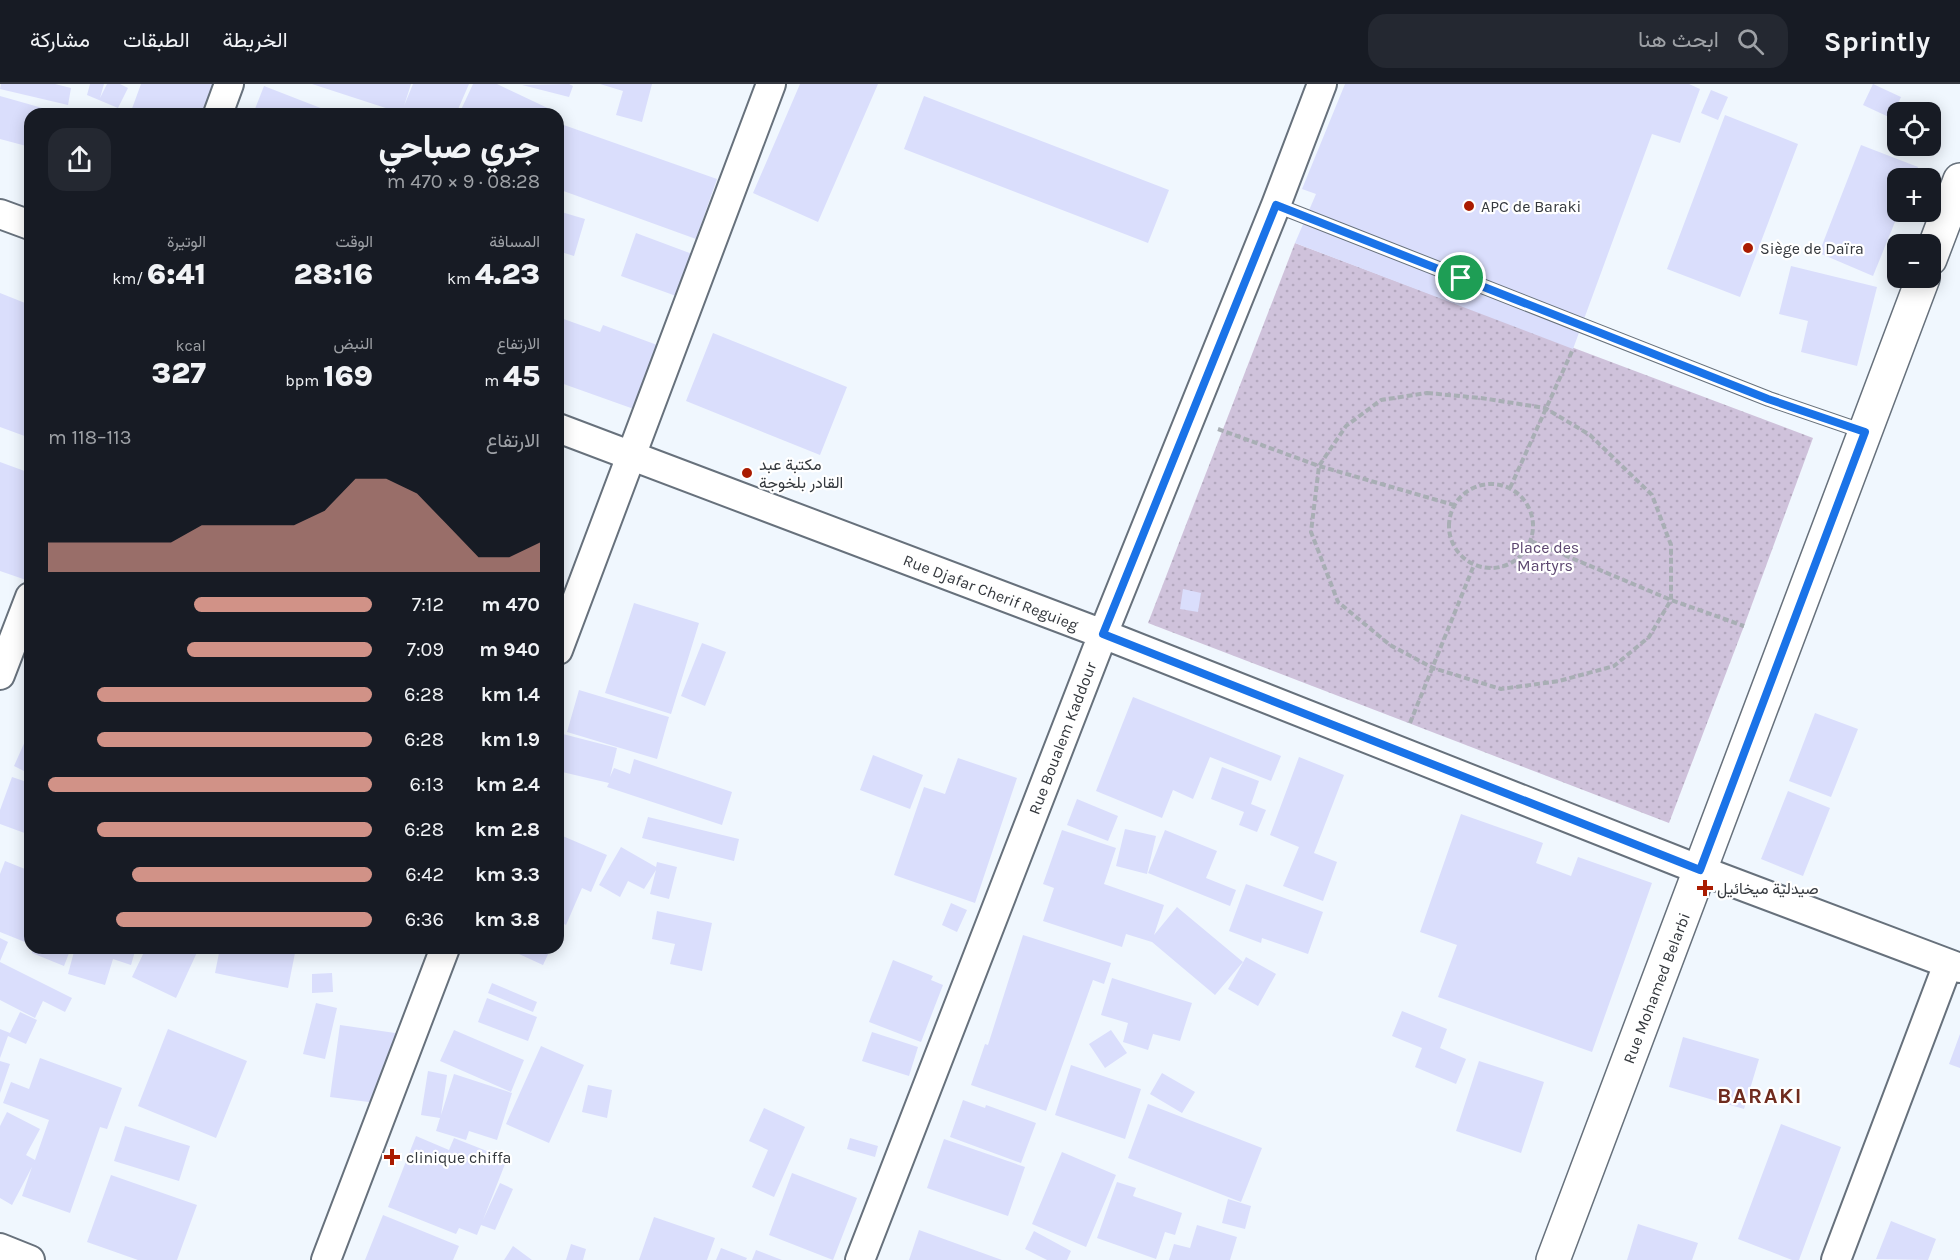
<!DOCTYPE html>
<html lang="ar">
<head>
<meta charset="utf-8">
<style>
	:root { --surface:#171b24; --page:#242831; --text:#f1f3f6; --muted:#9ea1a6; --line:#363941; --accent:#d19287 }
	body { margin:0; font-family:Karla,Vazirmatn,sans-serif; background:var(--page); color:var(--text); direction:rtl; height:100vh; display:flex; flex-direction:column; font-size:22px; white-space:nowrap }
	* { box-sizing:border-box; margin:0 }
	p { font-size:20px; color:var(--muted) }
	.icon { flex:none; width:33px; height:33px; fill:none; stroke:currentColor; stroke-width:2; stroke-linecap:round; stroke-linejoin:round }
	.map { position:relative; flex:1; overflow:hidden; direction:ltr }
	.details { position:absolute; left:24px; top:24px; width:540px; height:846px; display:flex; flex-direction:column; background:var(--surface); border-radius:18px; box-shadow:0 3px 15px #0003; direction:rtl }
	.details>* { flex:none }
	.tools { position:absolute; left:1887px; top:18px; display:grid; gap:12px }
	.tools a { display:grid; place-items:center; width:54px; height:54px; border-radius:12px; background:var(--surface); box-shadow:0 3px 15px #0003; font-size:30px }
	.pin { position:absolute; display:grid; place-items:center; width:51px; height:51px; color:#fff; margin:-26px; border:3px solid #fff; border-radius:50%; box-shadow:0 2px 6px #0007 }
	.round { display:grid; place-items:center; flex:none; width:63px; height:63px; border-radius:18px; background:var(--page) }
	.summary { display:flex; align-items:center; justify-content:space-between; height:102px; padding:0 24px }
	h1 { font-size:33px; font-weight:800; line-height:45px }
	.metrics { display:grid; grid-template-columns:repeat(3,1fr); gap:9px; height:102px; padding:6px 24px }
	.metrics div { display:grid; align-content:center }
	.metrics b { font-size:30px; font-weight:800 }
	.metrics small { font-size:16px; font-weight:400 }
	.metrics p { font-size:16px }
	.chart { height:168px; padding:12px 24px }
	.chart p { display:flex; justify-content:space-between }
	.chart svg { width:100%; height:108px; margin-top:6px; fill:var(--accent); opacity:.7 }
	ul { padding:0 24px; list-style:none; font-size:20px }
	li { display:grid; grid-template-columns:96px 72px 1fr; align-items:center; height:45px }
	li i { height:15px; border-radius:8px; background:var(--accent) }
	header { display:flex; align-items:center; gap:36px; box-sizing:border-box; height:84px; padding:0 30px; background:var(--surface); border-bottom:2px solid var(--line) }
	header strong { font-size:28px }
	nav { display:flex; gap:33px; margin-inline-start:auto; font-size:21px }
	.search { width:420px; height:54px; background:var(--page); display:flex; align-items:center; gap:15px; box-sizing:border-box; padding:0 21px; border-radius:18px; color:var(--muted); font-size:22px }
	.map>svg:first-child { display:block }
	.grass { fill:url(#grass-dots) }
	.building { fill:#dadefc }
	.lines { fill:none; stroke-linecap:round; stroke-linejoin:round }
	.service-casing { stroke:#67717c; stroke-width:16 }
	.minor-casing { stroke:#67717c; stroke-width:32 }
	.tertiary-casing { stroke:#67717c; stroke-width:36 }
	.path { stroke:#a8aeb4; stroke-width:4; stroke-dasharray:6 3; stroke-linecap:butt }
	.service { stroke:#fff; stroke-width:14 }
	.minor { stroke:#fff; stroke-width:28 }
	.tertiary { stroke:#fff; stroke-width:33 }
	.route-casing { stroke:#fff; stroke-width:12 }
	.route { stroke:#1a73e8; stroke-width:8 }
	.poi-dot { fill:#aa1b00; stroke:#fff; stroke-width:2 }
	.labels { text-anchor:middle; stroke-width:4.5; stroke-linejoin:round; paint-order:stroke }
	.poi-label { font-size:16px; fill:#34383d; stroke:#fff; text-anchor:start }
	.park-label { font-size:16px; fill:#5d4770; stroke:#fff }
	.street-label { font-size:16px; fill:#34383d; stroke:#fff }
	.district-label { font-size:22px; font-weight:bold; letter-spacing:1.5px; fill:#6f2b1e; stroke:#fff }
</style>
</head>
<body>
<header>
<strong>Sprintly</strong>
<div class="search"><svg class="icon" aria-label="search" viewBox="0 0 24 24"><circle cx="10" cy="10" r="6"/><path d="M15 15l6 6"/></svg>ابحث هنا</div>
<nav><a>الخريطة</a><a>الطبقات</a><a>مشاركة</a></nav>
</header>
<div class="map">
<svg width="1960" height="1176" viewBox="0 0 1960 1176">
	<defs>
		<pattern id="grass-dots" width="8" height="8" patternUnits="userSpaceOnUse" patternTransform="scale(1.5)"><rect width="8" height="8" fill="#cfc2db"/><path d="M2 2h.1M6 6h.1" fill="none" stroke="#b2a7bd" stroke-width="1.8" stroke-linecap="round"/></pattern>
	</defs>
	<rect width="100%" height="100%" fill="#f0f7fe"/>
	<path class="grass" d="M1295 159 1813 354 1744 542 1669 739 1148 539Z"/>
	<path class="building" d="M1 0H55L71 4 68 21 0 5Z
		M90 0H104L100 14 107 0H120L128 4 118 24 87 11Z
		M141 0H218L207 30H130Z
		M312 0H411L404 22 413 0H469L456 30H401V29Z
		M473 0H497L556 28 555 30H459Z
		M569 0 573 2 569 13 522 1Z
		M600 0H652L642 38 616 31 623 7Z
		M800 0H878L818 138 753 109Z
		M1345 0H1689L1700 5 1680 59 1652 50 1573 265 1295 159 1316 110 1302 105Z
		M1873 0 1901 13 1891 34 1863 21Z
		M264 2 336 30H253Z
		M1711 6 1728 13 1718 36 1701 29Z
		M0 12 60 29V30H30V63L0 55Z
		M924 12 1169 106 1148 159 904 65Z
		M1725 31 1798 60 1740 213 1667 185Z
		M558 39 717 95 696 155 558 105Z
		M1861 61 1918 83 1913 94H1898V128H1899L1873 192 1819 169Z
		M558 127 585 135 574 172 558 167Z
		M636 149 703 174 687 216 621 192Z
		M1791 182 1877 203 1857 282 1801 268 1808 237 1779 230Z
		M0 209 30 221V354L0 343Z
		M558 233 600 248 603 241 668 265 645 329 558 298Z
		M713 249 847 303 820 371 686 317Z
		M0 378 30 389 29 497 0 487Z
		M1183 505 1201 509 1198 528 1180 525Z
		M634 519 699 539 671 630 605 609Z
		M702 559 726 568 705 622 681 612Z
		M579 606 669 633 657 675 567 648Z
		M1133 613 1281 672 1271 697 1210 673 1193 715 1173 706 1162 734 1096 707Z
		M1815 629 1858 645 1831 713 1789 697Z
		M30 646V690L14 682Z
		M559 649 617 664 610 693 614 684 630 690 634 675 732 708 722 741 607 703 609 699 558 687Z
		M873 671 923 691 910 725 860 706Z
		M1299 673 1344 691 1314 769 1337 778 1323 817 1283 802 1299 763 1270 751Z
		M958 674 1017 694 975 819 894 791 924 703 945 710Z
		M1222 683 1259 697 1251 720 1266 726 1257 748 1239 741 1244 728 1211 715Z
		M12 693 30 699V751L0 740V726Z
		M1788 707 1830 724 1803 792 1761 775Z
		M1077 715 1118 732 1108 757 1067 741Z
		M1461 730 1543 759 1536 779 1571 792 1578 773 1652 799 1592 968 1438 913 1457 861 1420 848Z
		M648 733 739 755 734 777 642 754Z
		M1125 745 1156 752 1147 790 1116 782Z
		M1062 746 1116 764 1104 800 1164 821 1154 851 1177 823 1243 878 1215 911 1152 858 1126 850 1122 863 1043 837 1054 804 1043 800Z
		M1165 746 1217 767 1206 794 1236 806 1230 822 1148 789Z
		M558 750 607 771 591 808 582 804 566 841 558 837Z
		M621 763 656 783 657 778 677 783 669 815 650 810 656 786 644 805 628 797 620 813 599 801Z
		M5 777 30 787V860L0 848V790Z
		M1246 800 1323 828 1308 870 1262 854 1261 859 1229 847Z
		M951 819 967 826 957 848 942 841Z
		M657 827 712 839 702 887 670 880 675 860 652 855Z
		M1023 851 1111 879 1104 900 1093 896 1046 1027 971 1001 985 960 988 961Z
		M0 854 8 858 0 877Z
		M34 864H71L64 882 32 869Z
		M75 864H136L131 881 113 875 105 901 68 890Z
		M146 864H199L176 914 132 893Z
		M220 864H296L288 904 215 889Z
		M522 864H551L543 881 519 870Z
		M1246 873 1276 890 1258 922 1228 905Z
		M893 876 933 892 931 896 943 901 921 958 869 938Z
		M0 878 72 914 65 928 43 917 35 934 0 916Z
		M332 889 333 908 312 909V890Z
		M1112 894 1192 919 1180 957 1153 950 1148 966 1123 958 1128 939 1101 931Z
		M492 899 537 918 533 928 488 909Z
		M487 914 537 933 528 957 478 938Z
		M316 919 337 924 325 975 303 970Z
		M1402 927 1447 945 1440 964 1466 975 1456 1000 1415 983 1422 964 1392 952Z
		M20 928 37 936 26 960 8 952 0 974V945L10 949Z
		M340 941 402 950 392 1021 330 1013Z
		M168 945 247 977 216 1054 138 1022Z
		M454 946 524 976 511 1008 440 977Z
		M1111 946 1127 969 1105 984 1089 960Z
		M872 948 918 963 909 992 862 977Z
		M1960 950V984L1949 980Z
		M1683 953 1759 975 1744 1025 1669 1003Z
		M541 962 584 981 549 1059 506 1040Z
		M40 974 122 1004 107 1045 100 1043 70 1129 22 1112 32 1083 12 1121 0 1114V1042L7 1028 40 1045 26 1071 35 1076 49 1036 3 1019 11 998 29 1005Z
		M0 977 10 980 0 1009Z
		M1479 977 1544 998 1521 1069 1456 1047Z
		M1071 981 1141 1005 1125 1055 1055 1031Z
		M428 987 447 991 441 1031 454 990 512 1009 497 1056 469 1047 466 1056 436 1047 440 1034 421 1031Z
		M1162 989 1195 1008 1182 1029 1150 1010Z
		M588 1001 612 1006 607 1034 582 1028Z
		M963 1016 985 1024 986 1021 1036 1039 1021 1079 950 1053Z
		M1148 1020 1262 1064 1241 1118 1128 1074Z
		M764 1024 805 1043 774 1113 752 1103 768 1066 749 1057Z
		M1781 1040 1841 1063 1799 1176H1792L1738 1155Z
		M125 1042 190 1062 179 1097 114 1077Z
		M416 1052 449 1066 454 1054 507 1075 483 1136 500 1099 513 1105 495 1146 481 1141 477 1151 459 1144 456 1150 388 1123Z
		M850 1054 878 1062 875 1073 847 1065Z
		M944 1055 1025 1083 1008 1132 927 1104Z
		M1062 1068 1116 1091 1086 1163 1032 1140Z
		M792 1089 857 1114 833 1176 769 1151Z
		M111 1091 197 1121 177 1176H138L87 1158Z
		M1117 1098 1136 1104 1133 1112 1182 1129 1175 1151 1165 1148 1156 1175 1097 1154Z
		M1228 1115 1251 1122 1245 1145 1222 1139Z
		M383 1131 459 1162 453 1176H365Z
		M654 1133 715 1154 707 1176H639Z
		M1891 1137 1936 1155 1928 1176 1876 1175Z
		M1638 1140 1698 1159 1692 1176H1627Z
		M1197 1141 1237 1153 1230 1176H1169L1174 1160 1190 1164Z
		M919 1146 1002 1176H909Z
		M1034 1147 1071 1167 1067 1176H1047L1025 1165Z
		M571 1160 586 1165 583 1176H566Z
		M513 1162 532 1176H504Z
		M721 1164 747 1174 746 1176H716Z
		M756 1166 782 1176H752Z"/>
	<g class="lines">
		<g class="service-casing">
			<path id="service" d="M1276 121 1769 315 1865 348"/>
		</g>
		<g class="minor-casing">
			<path id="minor" d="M218 30 229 0
				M0 130 30 141
				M558 344 1103 550 1700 786 1960 884
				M558 566 771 0
				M0 591 30 513
				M0 1164 30 1176
				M326 1176 445 864
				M860 1176 1103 550 1276 121 1322 0
				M1836 1176 1948 880"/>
		</g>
		<g class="tertiary-casing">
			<path id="tertiary" d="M1930 175 1960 96
				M1553 1176 1923 194"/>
		</g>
		<path class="path" d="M1427 309 1481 314 1545 324 1590 351 1652 411 1671 461V516L1649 553 1614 582 1559 597 1501 605 1433 584 1390 561 1338 518 1311 448 1319 382 1346 342 1381 316Z
			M1218 345 1319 382 1454 421
			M1449 442a42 42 0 1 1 84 0a42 42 0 1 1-84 0Z
			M1510 404 1573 265
			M1531 457 1671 516 1744 542
			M1410 639 1474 481"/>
		<use href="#service" class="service"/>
		<use href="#minor" class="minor"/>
		<use href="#tertiary" class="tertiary"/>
	</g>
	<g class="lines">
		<g class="route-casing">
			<path id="route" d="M1276 121 1768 315 1865 348 1700 786 1103 550Z"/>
		</g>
		<use href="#route" class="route"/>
	</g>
	<g class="poi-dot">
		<circle cx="1469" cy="122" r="6"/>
		<circle cx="1748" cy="164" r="6"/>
		<circle cx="747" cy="389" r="6"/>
		<path d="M1702 795h6v6h6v6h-6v6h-6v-6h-6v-6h6z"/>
		<path d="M389 1064h6v6h6v6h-6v6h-6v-6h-6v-6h6z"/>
	</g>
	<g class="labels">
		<g class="poi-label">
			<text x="1481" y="128">APC de Baraki</text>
			<text x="1760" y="170">Siège de Daïra</text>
			<text x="759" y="386">مكتبة عبد<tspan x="759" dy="18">القادر بلخوجة</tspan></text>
			<text x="1717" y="810">صيدلية ميخائيل</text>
			<text x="406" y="1079">clinique chiffa</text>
		</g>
		<g class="park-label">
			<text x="1545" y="469">Place des<tspan x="1545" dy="18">Martyrs</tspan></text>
		</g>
		<g class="street-label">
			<text transform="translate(991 508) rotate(21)" y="6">Rue Djafar Cherif Reguieg</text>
			<text transform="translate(1062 654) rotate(-69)" y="6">Rue Boualem Kaddour</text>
			<text transform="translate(1656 904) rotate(-69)" y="6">Rue Mohamed Belarbi</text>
		</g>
		<g class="district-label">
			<text x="1760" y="1019">BARAKI</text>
		</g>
	</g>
</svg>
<div class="tools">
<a><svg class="icon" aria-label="locate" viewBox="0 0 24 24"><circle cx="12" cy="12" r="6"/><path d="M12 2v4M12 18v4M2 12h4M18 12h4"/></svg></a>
<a>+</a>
<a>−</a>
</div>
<div class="pin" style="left:1461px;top:194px;background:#1e9e55"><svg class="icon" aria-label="arrive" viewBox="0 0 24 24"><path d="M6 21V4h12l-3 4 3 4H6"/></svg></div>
<section class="details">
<div class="summary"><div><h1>جري صباحي</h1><p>08:28 · 9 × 470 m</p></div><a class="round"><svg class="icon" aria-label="share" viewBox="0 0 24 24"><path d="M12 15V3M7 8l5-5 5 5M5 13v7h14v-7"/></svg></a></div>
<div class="metrics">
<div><p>المسافة</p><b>4.23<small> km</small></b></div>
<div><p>الوقت</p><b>28:16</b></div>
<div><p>الوتيرة</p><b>6:41<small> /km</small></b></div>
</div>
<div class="metrics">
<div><p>الارتفاع</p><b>45<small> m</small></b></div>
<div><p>النبض</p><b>169<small> bpm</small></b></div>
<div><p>kcal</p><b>327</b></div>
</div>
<div class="chart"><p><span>الارتفاع</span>113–118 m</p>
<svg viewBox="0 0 160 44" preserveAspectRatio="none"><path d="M0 44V32L10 32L20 32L30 32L40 32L50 25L60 25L70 25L80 25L90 19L100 6L110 6L120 12L130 25L140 38L150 38L160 32V44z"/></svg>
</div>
<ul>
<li><b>470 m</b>7:12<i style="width:55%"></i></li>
<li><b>940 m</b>7:09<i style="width:57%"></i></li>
<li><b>1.4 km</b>6:28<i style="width:85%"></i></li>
<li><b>1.9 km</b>6:28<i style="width:85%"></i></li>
<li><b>2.4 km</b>6:13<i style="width:100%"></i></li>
<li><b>2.8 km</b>6:28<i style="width:85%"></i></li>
<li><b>3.3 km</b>6:42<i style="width:74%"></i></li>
<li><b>3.8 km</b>6:36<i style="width:79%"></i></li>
</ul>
</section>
</div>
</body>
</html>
